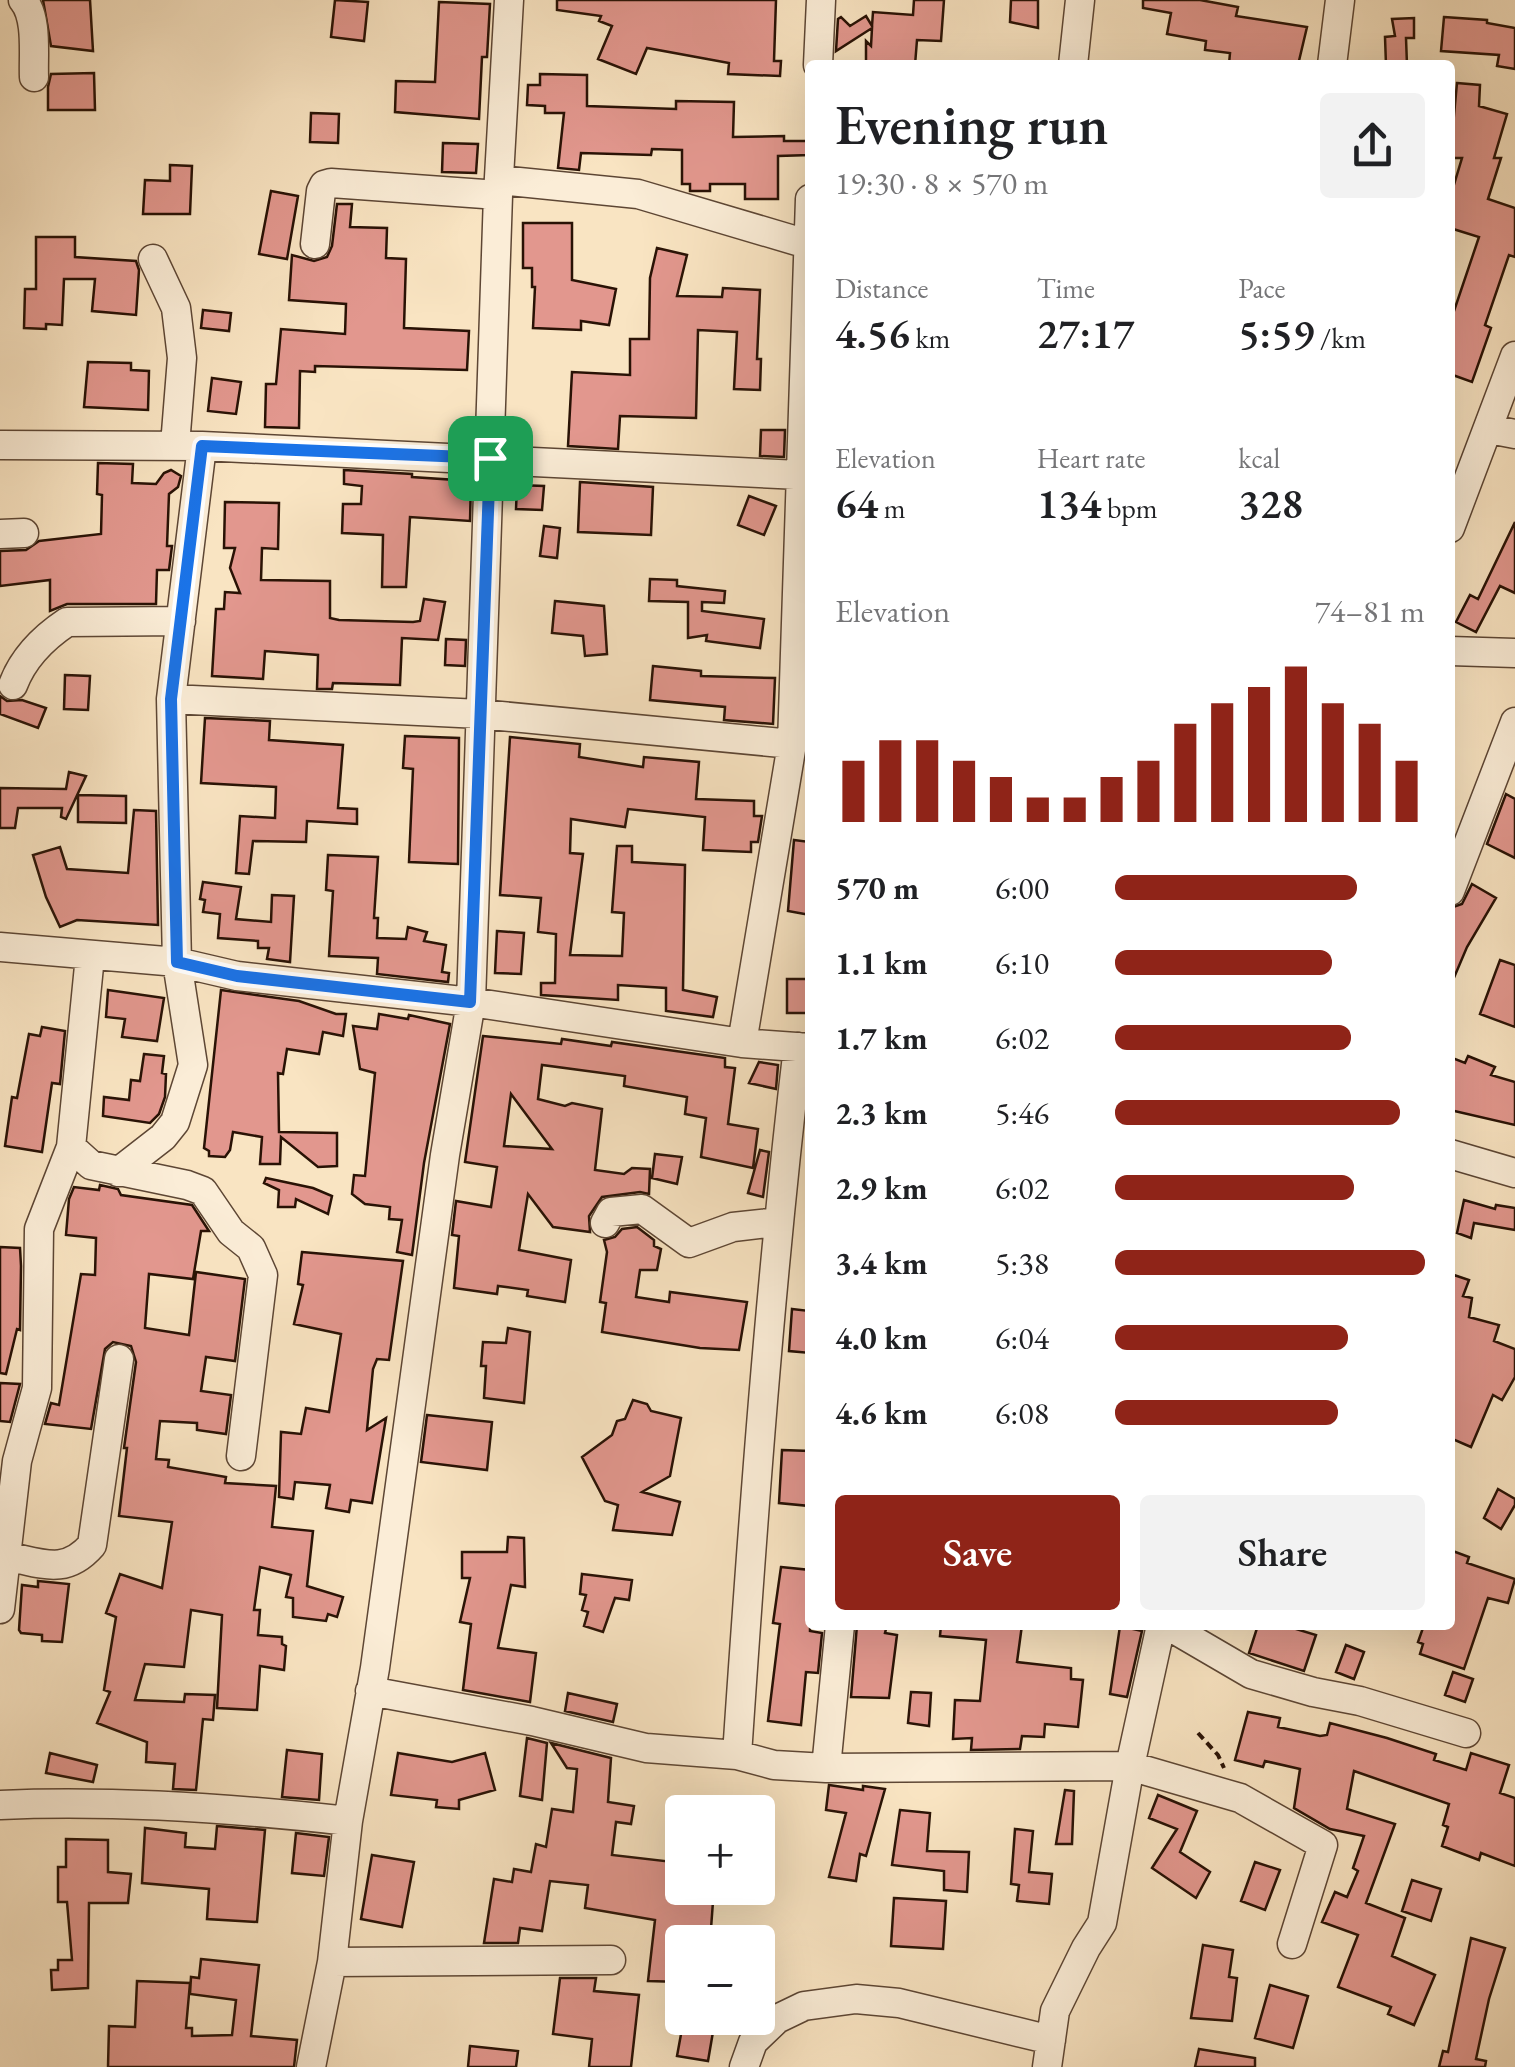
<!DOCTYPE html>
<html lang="en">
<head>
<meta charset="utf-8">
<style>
	:root { --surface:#fff; --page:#f2f2f2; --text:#202124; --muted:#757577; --accent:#8f2418 }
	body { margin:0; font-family:"EB Garamond",serif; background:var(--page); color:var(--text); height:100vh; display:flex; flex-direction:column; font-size:38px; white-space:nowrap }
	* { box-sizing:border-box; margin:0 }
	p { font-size:32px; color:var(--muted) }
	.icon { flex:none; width:55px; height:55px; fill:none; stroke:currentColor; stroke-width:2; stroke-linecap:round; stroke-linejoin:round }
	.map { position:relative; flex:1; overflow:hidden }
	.side { position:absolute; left:805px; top:60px; width:650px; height:1570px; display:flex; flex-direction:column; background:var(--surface); border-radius:10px; box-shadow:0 10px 40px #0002 }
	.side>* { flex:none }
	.fabs { position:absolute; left:665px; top:1795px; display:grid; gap:20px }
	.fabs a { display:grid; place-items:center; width:110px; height:110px; border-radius:10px; background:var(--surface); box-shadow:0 10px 40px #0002; font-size:50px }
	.pin { position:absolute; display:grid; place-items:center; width:85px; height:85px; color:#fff; margin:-42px; border-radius:20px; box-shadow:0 5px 15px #0006 }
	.round { display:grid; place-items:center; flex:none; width:105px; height:105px; border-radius:10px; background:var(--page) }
	.headline { display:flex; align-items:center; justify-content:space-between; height:170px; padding:0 30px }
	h1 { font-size:55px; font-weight:600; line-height:75px }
	.stats { display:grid; grid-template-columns:repeat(3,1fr); gap:15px; height:170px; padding:10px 30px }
	.stats div { display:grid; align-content:center }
	.stats b { font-size:42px; font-weight:600 }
	.stats small { font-size:28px; font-weight:400 }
	.stats p { font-size:28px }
	.chart { height:280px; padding:20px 30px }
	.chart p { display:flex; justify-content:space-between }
	.chart svg { width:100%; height:180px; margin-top:10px; stroke:var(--accent); stroke-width:6 }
	.primary-button { display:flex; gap:20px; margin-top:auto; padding:20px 30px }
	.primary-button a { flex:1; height:115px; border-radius:10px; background:var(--accent); color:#fff; font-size:40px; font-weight:600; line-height:115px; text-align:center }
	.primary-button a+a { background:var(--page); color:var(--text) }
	ul { padding:0 30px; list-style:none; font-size:32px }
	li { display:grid; grid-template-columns:160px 120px 1fr; align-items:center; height:75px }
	li i { height:25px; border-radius:12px; background:var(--accent) }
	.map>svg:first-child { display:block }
	.building { fill:#e2978e; stroke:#291205; stroke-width:2.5; fill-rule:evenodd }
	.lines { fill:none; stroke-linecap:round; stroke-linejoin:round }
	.minor-casing { stroke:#5d4634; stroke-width:31 }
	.path { stroke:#291205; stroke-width:4; stroke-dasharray:8 5; stroke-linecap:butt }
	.minor { stroke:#fbedd7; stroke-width:28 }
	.route-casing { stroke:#fff; stroke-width:20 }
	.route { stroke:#1a73e8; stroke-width:12 }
</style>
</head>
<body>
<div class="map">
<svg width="1515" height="2067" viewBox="0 0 1515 2067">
	<rect width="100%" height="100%" fill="#f9e4c2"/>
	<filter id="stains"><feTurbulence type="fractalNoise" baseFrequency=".002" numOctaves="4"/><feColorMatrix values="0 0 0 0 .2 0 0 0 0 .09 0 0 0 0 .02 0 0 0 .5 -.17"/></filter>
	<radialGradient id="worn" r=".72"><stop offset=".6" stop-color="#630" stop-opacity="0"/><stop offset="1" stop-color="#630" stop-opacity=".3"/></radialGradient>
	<path class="building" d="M43 0H90L93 51 51 46Z
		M335 0 368 2 364 41 331 37Z
		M557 0H776L774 61H781L780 76 728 74 729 63 647 48 636 74 598 59 612 26 599 21 601 16 557 10Z
		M914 0H944L941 41 917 40 915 65H866V41L871 46 872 28 836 51 838 19 841 17 850 26 866 16 872 26 873 12 913 15Z
		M1011 0H1038V28L1010 22Z
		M1143 0H1200L1238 7 1236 16 1307 27 1298 65 1229 64 1230 53 1205 50 1206 41 1167 34 1171 13 1143 8Z
		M439 2 490 4 487 57H482L479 119 395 112 396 81 435 82Z
		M1444 17 1487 20V23L1515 28V69L1497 66 1499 55 1441 51Z
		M1414 18V38H1406L1407 65H1386L1385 37 1395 36 1392 19Z
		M94 73 95 110H48V87L51 74Z
		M540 74 587 75V106L676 109V101L734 102 733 137 784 136V141H810V155L778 156V199H745V184H710V191H690V184H682V150L652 149 651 155 581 153 579 170 558 168 564 113H545V106L527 105 528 85H540Z
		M1457 83 1480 85 1479 106 1507 114 1494 158H1501L1488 199 1515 208V257L1509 255 1485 325 1491 328 1472 382 1450 374V310L1454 311 1479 237 1450 228V198L1462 158H1450Z
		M311 113 339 114 338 143 310 142Z
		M443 143 478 144 476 173 442 172Z
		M170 165 192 166 190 214H143L145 180 170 181Z
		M271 191 298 196 287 259 259 254Z
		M337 204H352L350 227 387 228 386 258 406 259 404 328 469 331 467 370 315 366V372L300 371 299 428 265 427 266 384H276L281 329 345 334 346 304 289 300 292 255 314 261 327 257 332 246Z
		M523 223H572V280L616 289 609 325 581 321V330L533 328 535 287H532V268H523Z
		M36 237H75V257L136 261 139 270 136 315 92 311 95 279H64L62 325 46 324V329L24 328 25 289H36Z
		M657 248 687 255 677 296 722 297 723 288 760 290 757 359H761L760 390 734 389 737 332 698 330 696 418 620 416 618 449 568 446 572 372 630 375V339H649L650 278Z
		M203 310 231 313 229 331 201 328Z
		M88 362 131 363V370L149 371 148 410 84 407Z
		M212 378 241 382 236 414 208 411Z
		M761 430H785L784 457 760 456Z
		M98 463 133 464 132 483 156 484 164 473 171 470 181 476 178 487 169 494 167 546H172L169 570H157L156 604H67L50 611V580L0 586V551L26 550 39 541 101 534 102 495 97 494Z
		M344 470 412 474V477L471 481 470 521 410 517 406 587H382L383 535 342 533 343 504H361L362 486 344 484Z
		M580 482 653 487 651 535 578 532Z
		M517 485 544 486 542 510 516 509Z
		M749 496 776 506 764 535 738 525Z
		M225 502 279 503 278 549 262 548 261 580 330 581V618L339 620 413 622 420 621 424 599 445 602 438 640 402 638 400 685 333 683 332 689H317L318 655 265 651 263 679 212 676 216 609H224L225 592 240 593 230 568 235 548H224Z
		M1515 522V593L1500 586 1476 632 1456 622 1470 595 1478 599Z
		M544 526 560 528 557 558 540 556Z
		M650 579 677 580V586L725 591 724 603 702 602V611L764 619 760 648 706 641 707 635 688 638V602L649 601Z
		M555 601 604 606 607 654 585 656 583 636 552 633Z
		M446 639 466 640 465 666 445 665Z
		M653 666 701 671V676L775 678 773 724 724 720 725 707 650 700Z
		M65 675 90 676 88 710 64 709Z
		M0 696 7 701 22 700 46 708 38 728 0 714Z
		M205 718 270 721 269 740 343 745 338 808 357 809V824L307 821 306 842 253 841 249 874 236 873 240 816 275 818 276 787 201 783Z
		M405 736 459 738 458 864 409 862 413 769 403 768Z
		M510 737 580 744 579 757 643 767 644 757 699 762 696 799 754 801V816H762L758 842H751V852L703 850 705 817 628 809 625 827 571 819 570 853 583 854 570 955 622 956 624 913 612 912 617 846H632V862L685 865 683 990 717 997 713 1017 666 1011V988L618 985V1000L541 995V983H555L556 934 538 932 541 898 500 895Z
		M69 772 86 776 66 819 61 817 62 808H18L15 828H0V788L66 789Z
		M1506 794 1515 799V858L1487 844Z
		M78 795 126 796V823L78 822Z
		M134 810 156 811 158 925 77 920 60 927 46 897 33 855 60 847 67 869 128 873Z
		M794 840 810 842V915L788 911Z
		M328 855 378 857 374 918H378L377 938 406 939 408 927 427 932 424 941 446 945 442 972 449 973 448 982 377 974 378 958 329 956 333 891 326 890Z
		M203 882 241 887 236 919 271 922 272 895 294 896 290 962 267 959 269 948H258V941L218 938 220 914 203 912 205 900 200 899Z
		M1472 884 1496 898 1467 947 1450 987V908L1462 904Z
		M497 931 524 933 521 974 495 973Z
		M1500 960 1515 965V1027L1480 1014Z
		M787 979H810V1013H787Z
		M108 990 164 998 157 1041 122 1037 125 1019 106 1017Z
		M221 990 299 1001 336 1014H346L343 1036 323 1032 319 1054 287 1049 283 1074 278 1073 279 1132 337 1133V1166L318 1167 281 1137 280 1164H260L262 1137 233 1132 230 1150 225 1157 209 1156V1151L204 1148Z
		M379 1014 408 1019 409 1015 450 1024 424 1163 412 1255 397 1252 402 1220 389 1219 390 1207 365 1204 352 1194 354 1175 365 1176 375 1073 360 1069 353 1026 377 1029Z
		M42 1027 65 1031 60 1084 52 1083 42 1152 5 1146 12 1097 17 1098 29 1034 40 1036Z
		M483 1036 561 1044 562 1039 611 1046 612 1042 725 1058V1067L735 1068 728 1124 758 1129 753 1168 701 1157 706 1118 685 1114 687 1097 624 1086 625 1076 542 1065 538 1099 565 1106 572 1103 602 1109 595 1170 624 1174 632 1168 650 1169 649 1194 640 1192 602 1197 589 1216 590 1232 553 1227 528 1194 519 1250 571 1260 565 1302 527 1296 528 1290 498 1286 497 1294 454 1288 459 1236 452 1235 456 1201 491 1207 497 1167 465 1162ZM511 1094 552 1149 504 1146Z
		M144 1054 164 1056 162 1073 166 1074 165 1097 159 1114 150 1123 103 1116 104 1097 129 1100 131 1080 140 1081Z
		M1468 1056 1495 1067 1491 1075 1515 1082V1125L1450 1110V1057L1465 1063Z
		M759 1062 778 1065 776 1089 749 1083Z
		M760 1150 769 1152 763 1197 748 1193Z
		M655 1154 682 1157 677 1184 652 1178Z
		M266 1178 313 1188 332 1196 328 1214 296 1199 295 1207H278L279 1190 264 1183Z
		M100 1185 118 1189 121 1195 192 1205 209 1231H201L193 1279 149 1274 145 1328 189 1335 196 1272 245 1279 235 1361 206 1357 201 1391 231 1395 226 1434 197 1430V1423L160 1421 156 1459 169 1460 168 1467 226 1477 225 1483 276 1486 272 1527 313 1531 307 1586 343 1597 337 1617 328 1614 326 1621 293 1617V1598L286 1597 291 1575 260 1567 254 1610H260L258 1635 282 1637V1644L286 1646 284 1670 260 1666 257 1710 217 1708 222 1615 191 1610 184 1667 145 1664 135 1700 184 1702 185 1694 215 1695 213 1720 203 1719 196 1790 173 1789 175 1764 146 1762 147 1742 97 1723 110 1692 104 1690 116 1617 106 1613 120 1574 162 1588 172 1522 119 1516 127 1448H124L136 1362 131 1346 113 1342 105 1349 91 1429 45 1424 51 1403 59 1405 81 1274 95 1275 96 1238 66 1235 69 1199 74 1187 99 1190Z
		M1464 1200 1495 1209 1496 1205 1515 1208V1230L1474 1223 1471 1238 1457 1233Z
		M637 1227 654 1240V1246L661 1249 657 1270H640L636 1297 669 1302 670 1292 747 1302 739 1350 700 1348 602 1332 606 1303 600 1302 607 1252 604 1240 615 1237 622 1229Z
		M0 1247 20 1248 21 1266 20 1330 17 1329 6 1374 0 1373Z
		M302 1252 403 1261 389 1360 377 1359 373 1369 367 1430 386 1418 372 1503 351 1500 349 1512 326 1508 330 1485 295 1482 293 1499 279 1497 281 1432 301 1434 306 1408 329 1412 341 1334 294 1324 303 1285 298 1284Z
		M1454 1275 1469 1280 1463 1296 1472 1298 1469 1317 1499 1325 1494 1341 1515 1349V1377L1502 1400 1493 1395 1471 1447 1450 1438V1284Z
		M792 1309 810 1311V1353L789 1351Z
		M508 1328 530 1332 524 1403 484 1398 486 1366H481L483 1342 506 1343Z
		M0 1383 20 1384 10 1422 0 1421Z
		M633 1400 647 1404 651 1411 681 1418 670 1476 642 1492 680 1502 672 1535 613 1530 618 1505 605 1501 582 1457 612 1435 617 1421 625 1419Z
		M427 1415 492 1422 487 1470 421 1462Z
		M782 1450 810 1451V1506L779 1503Z
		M1498 1489 1515 1499V1505L1501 1529 1484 1518Z
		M508 1537 524 1538 525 1587 511 1585 498 1648 536 1653 530 1702 463 1690 471 1624 460 1622 470 1578H462V1552H507Z
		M1450 1550 1469 1557 1467 1563 1515 1579 1508 1603 1488 1598 1464 1669 1420 1654 1423 1644 1418 1642 1424 1625H1450Z
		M781 1567 810 1570V1631L822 1633 818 1673 806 1672 801 1725 768 1721 780 1624 773 1623Z
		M582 1574 632 1580 629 1600 615 1598 603 1632 584 1626 588 1612 582 1610 586 1595 580 1594Z
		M38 1581 69 1584 62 1642 42 1641V1635L21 1633 19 1630 22 1585 38 1587Z
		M857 1625H887L885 1633 897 1635 889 1698 851 1697Z
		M941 1625H1022L1017 1662 1071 1668V1679L1083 1680 1078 1727 1045 1724 1044 1737 1022 1736 1020 1749 971 1750 972 1738 953 1739 955 1700 980 1701 986 1640 940 1636Z
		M1258 1625H1283L1316 1635 1304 1671 1249 1653Z
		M1120 1626 1142 1631 1127 1697 1110 1694Z
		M1346 1645 1364 1652 1354 1679 1336 1672Z
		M1453 1672 1473 1679 1465 1702 1445 1695Z
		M911 1692 931 1693 929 1726 908 1723Z
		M568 1693 617 1704 613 1722 565 1711Z
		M1248 1712 1280 1718 1278 1727 1320 1736 1327 1735 1330 1723 1387 1738 1436 1754 1434 1760 1466 1770 1471 1753 1509 1765 1500 1793 1515 1798V1866L1481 1853 1479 1860 1442 1846 1448 1827 1443 1825 1449 1804 1354 1771 1347 1809 1395 1824 1366 1903 1405 1918 1392 1956 1435 1975 1414 2025 1388 2014 1391 2007 1338 1987 1358 1935 1322 1922 1335 1892 1347 1897 1358 1871 1353 1868 1364 1836 1330 1829 1294 1808 1300 1769 1265 1761 1263 1767 1235 1760Z
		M527 1738 547 1743 542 1800 520 1796Z
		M551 1743 611 1758 608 1802 634 1806 631 1824 616 1822 612 1855 682 1863V1888H714L710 1942H682V1982L648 1981 655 1920 585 1908 588 1885 550 1881 542 1931 520 1928 518 1943H484L494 1879 512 1882 514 1869 531 1872 536 1844 546 1847 552 1809 573 1812 577 1769 567 1768Z
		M287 1750 322 1754 319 1800 282 1797Z
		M50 1753 97 1765 93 1782 46 1773Z
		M398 1753 452 1762 485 1753 495 1790 459 1800V1809L436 1807 437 1800 391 1795Z
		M829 1785 863 1790V1786L885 1789 866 1856 860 1854 856 1881 829 1877 846 1813 826 1810Z
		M1065 1790 1074 1791 1072 1844H1056Z
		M1158 1795 1197 1811 1180 1852 1210 1872 1196 1898 1152 1868 1177 1829 1149 1818Z
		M900 1810 930 1813 927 1851 969 1852 967 1892 944 1890V1871L892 1865Z
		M217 1826 265 1830 257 1922 207 1919 209 1889 142 1883 145 1828 186 1833 185 1847 215 1849Z
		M1015 1829 1033 1831 1029 1872 1052 1874 1049 1904 1017 1901 1019 1885 1011 1884Z
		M296 1833 329 1837 324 1876 292 1873Z
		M66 1839 108 1840V1872L131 1874 128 1903H89L88 1988 52 1990 51 1970H58V1960H72L67 1902H58V1867H66Z
		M372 1855 414 1862 402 1927 361 1919Z
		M1255 1862 1280 1870 1265 1910 1241 1901Z
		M1412 1880 1441 1889 1431 1921 1402 1911Z
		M894 1898 946 1901 943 1949 891 1946Z
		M1471 1938 1505 1948 1489 1999 1476 2059 1486 2061 1485 2067H1439L1443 2051 1448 2052Z
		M1203 1945 1233 1950 1229 1977 1237 1978 1232 2021 1191 2018Z
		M201 1959 259 1965 251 2036 297 2040 294 2067H108L109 2026 135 2027 137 1981 190 1983 186 2028H192V2036L232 2035 236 2000 190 1994 191 1977 199 1978Z
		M560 1978H596L594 1991 639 1995 631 2067H589L592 2039 553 2034Z
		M1270 1985 1308 1996 1293 2048 1255 2038Z
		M684 2018H751L739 2032 714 2026 708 2061 677 2056Z
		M470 2046 518 2051 516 2067H468Z
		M1199 2049 1255 2058V2067H1195Z"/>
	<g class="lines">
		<g class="minor-casing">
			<path id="minor" d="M23 0C38 18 33 55 34 77
				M818 65 821 0
				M1073 65 1080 0
				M1332 65 1340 0
				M499 180 638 194 807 244
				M315 244 321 191 324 185 331 183 498 195
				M153 259 176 308 182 358 175 445
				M1489 429 1515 434
				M0 445 202 446
				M1450 528 1515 356
				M0 534 24 533
				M1450 651 1515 653
				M13 685C23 658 43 638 67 622L181 621
				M171 699 480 714 792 744
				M1450 891 1515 722
				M0 947 177 962 237 976 471 1002 742 1043 810 1048
				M742 1043 792 744 810 199
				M71 1147 91 1165 187 1185 203 1191 231 1232 251 1248 263 1275 241 1456
				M1450 1154 1515 1173
				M118 1172 163 1137 175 1122 193 1065 177 962 171 699 202 446 800 475
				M605 1223 611 1212 642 1209 689 1243 733 1227 777 1222
				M6 1556C42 1563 65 1576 92 1545L119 1359
				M0 1609 17 1461 37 1388 39 1229 71 1147 90 956
				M1167 1625 1251 1674 1313 1692 1360 1701 1466 1733
				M370 1691 532 1721 646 1748 737 1755 774 1765 826 1768 1130 1766 1240 1798 1323 1845 1292 1944
				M737 1755C753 1519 770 1283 798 1047
				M826 1768 840 1625
				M0 1805C117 1800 232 1808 348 1821
				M332 1962 611 1960
				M311 2067 332 1962 348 1821 375 1668 445 1155 471 1002 498 195 509 0
				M744 2067 753 2042 777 2019 804 2006 856 1999 899 2003 1051 2040
				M1047 2067 1055 2011 1086 1948 1102 1923 1130 1766 1161 1625"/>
		</g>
		<path class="path" d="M1198 1733 1218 1755 1224 1768"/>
		<use href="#minor" class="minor"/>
	</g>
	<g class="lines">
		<g class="route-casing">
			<path id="route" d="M202 446 490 458 470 1002 237 976 177 962 171 699Z"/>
		</g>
		<use href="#route" class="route"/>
	</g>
	<rect width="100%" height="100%" filter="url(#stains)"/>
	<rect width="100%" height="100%" fill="url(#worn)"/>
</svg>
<div class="fabs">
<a>+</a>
<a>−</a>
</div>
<div class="pin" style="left:490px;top:458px;background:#1e9e55"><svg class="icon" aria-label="arrive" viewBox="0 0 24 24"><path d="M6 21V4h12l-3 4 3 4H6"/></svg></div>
<section class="side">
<div class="headline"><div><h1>Evening run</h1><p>19:30 · 8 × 570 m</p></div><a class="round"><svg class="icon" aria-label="share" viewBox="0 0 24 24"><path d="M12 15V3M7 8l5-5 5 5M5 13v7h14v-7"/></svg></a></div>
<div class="stats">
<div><p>Distance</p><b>4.56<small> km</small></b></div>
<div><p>Time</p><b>27:17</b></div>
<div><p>Pace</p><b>5:59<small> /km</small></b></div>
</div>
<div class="stats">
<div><p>Elevation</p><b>64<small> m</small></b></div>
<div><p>Heart rate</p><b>134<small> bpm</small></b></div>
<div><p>kcal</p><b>328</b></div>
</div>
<div class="chart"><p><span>Elevation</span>74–81 m</p>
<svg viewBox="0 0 160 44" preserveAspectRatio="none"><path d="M5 44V29M15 44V24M25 44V24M35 44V29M45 44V33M55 44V38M65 44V38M75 44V33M85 44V29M95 44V20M105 44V15M115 44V11M125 44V6M135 44V15M145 44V20M155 44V29"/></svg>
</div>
<ul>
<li><b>570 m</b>6:00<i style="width:78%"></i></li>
<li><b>1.1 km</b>6:10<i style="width:70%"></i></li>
<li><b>1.7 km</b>6:02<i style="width:76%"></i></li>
<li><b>2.3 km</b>5:46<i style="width:92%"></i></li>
<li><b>2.9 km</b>6:02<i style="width:77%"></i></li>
<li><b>3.4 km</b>5:38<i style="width:100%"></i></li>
<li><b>4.0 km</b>6:04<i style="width:75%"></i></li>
<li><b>4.6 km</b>6:08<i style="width:72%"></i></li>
</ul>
<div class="primary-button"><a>Save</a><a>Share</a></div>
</section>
</div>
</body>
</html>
